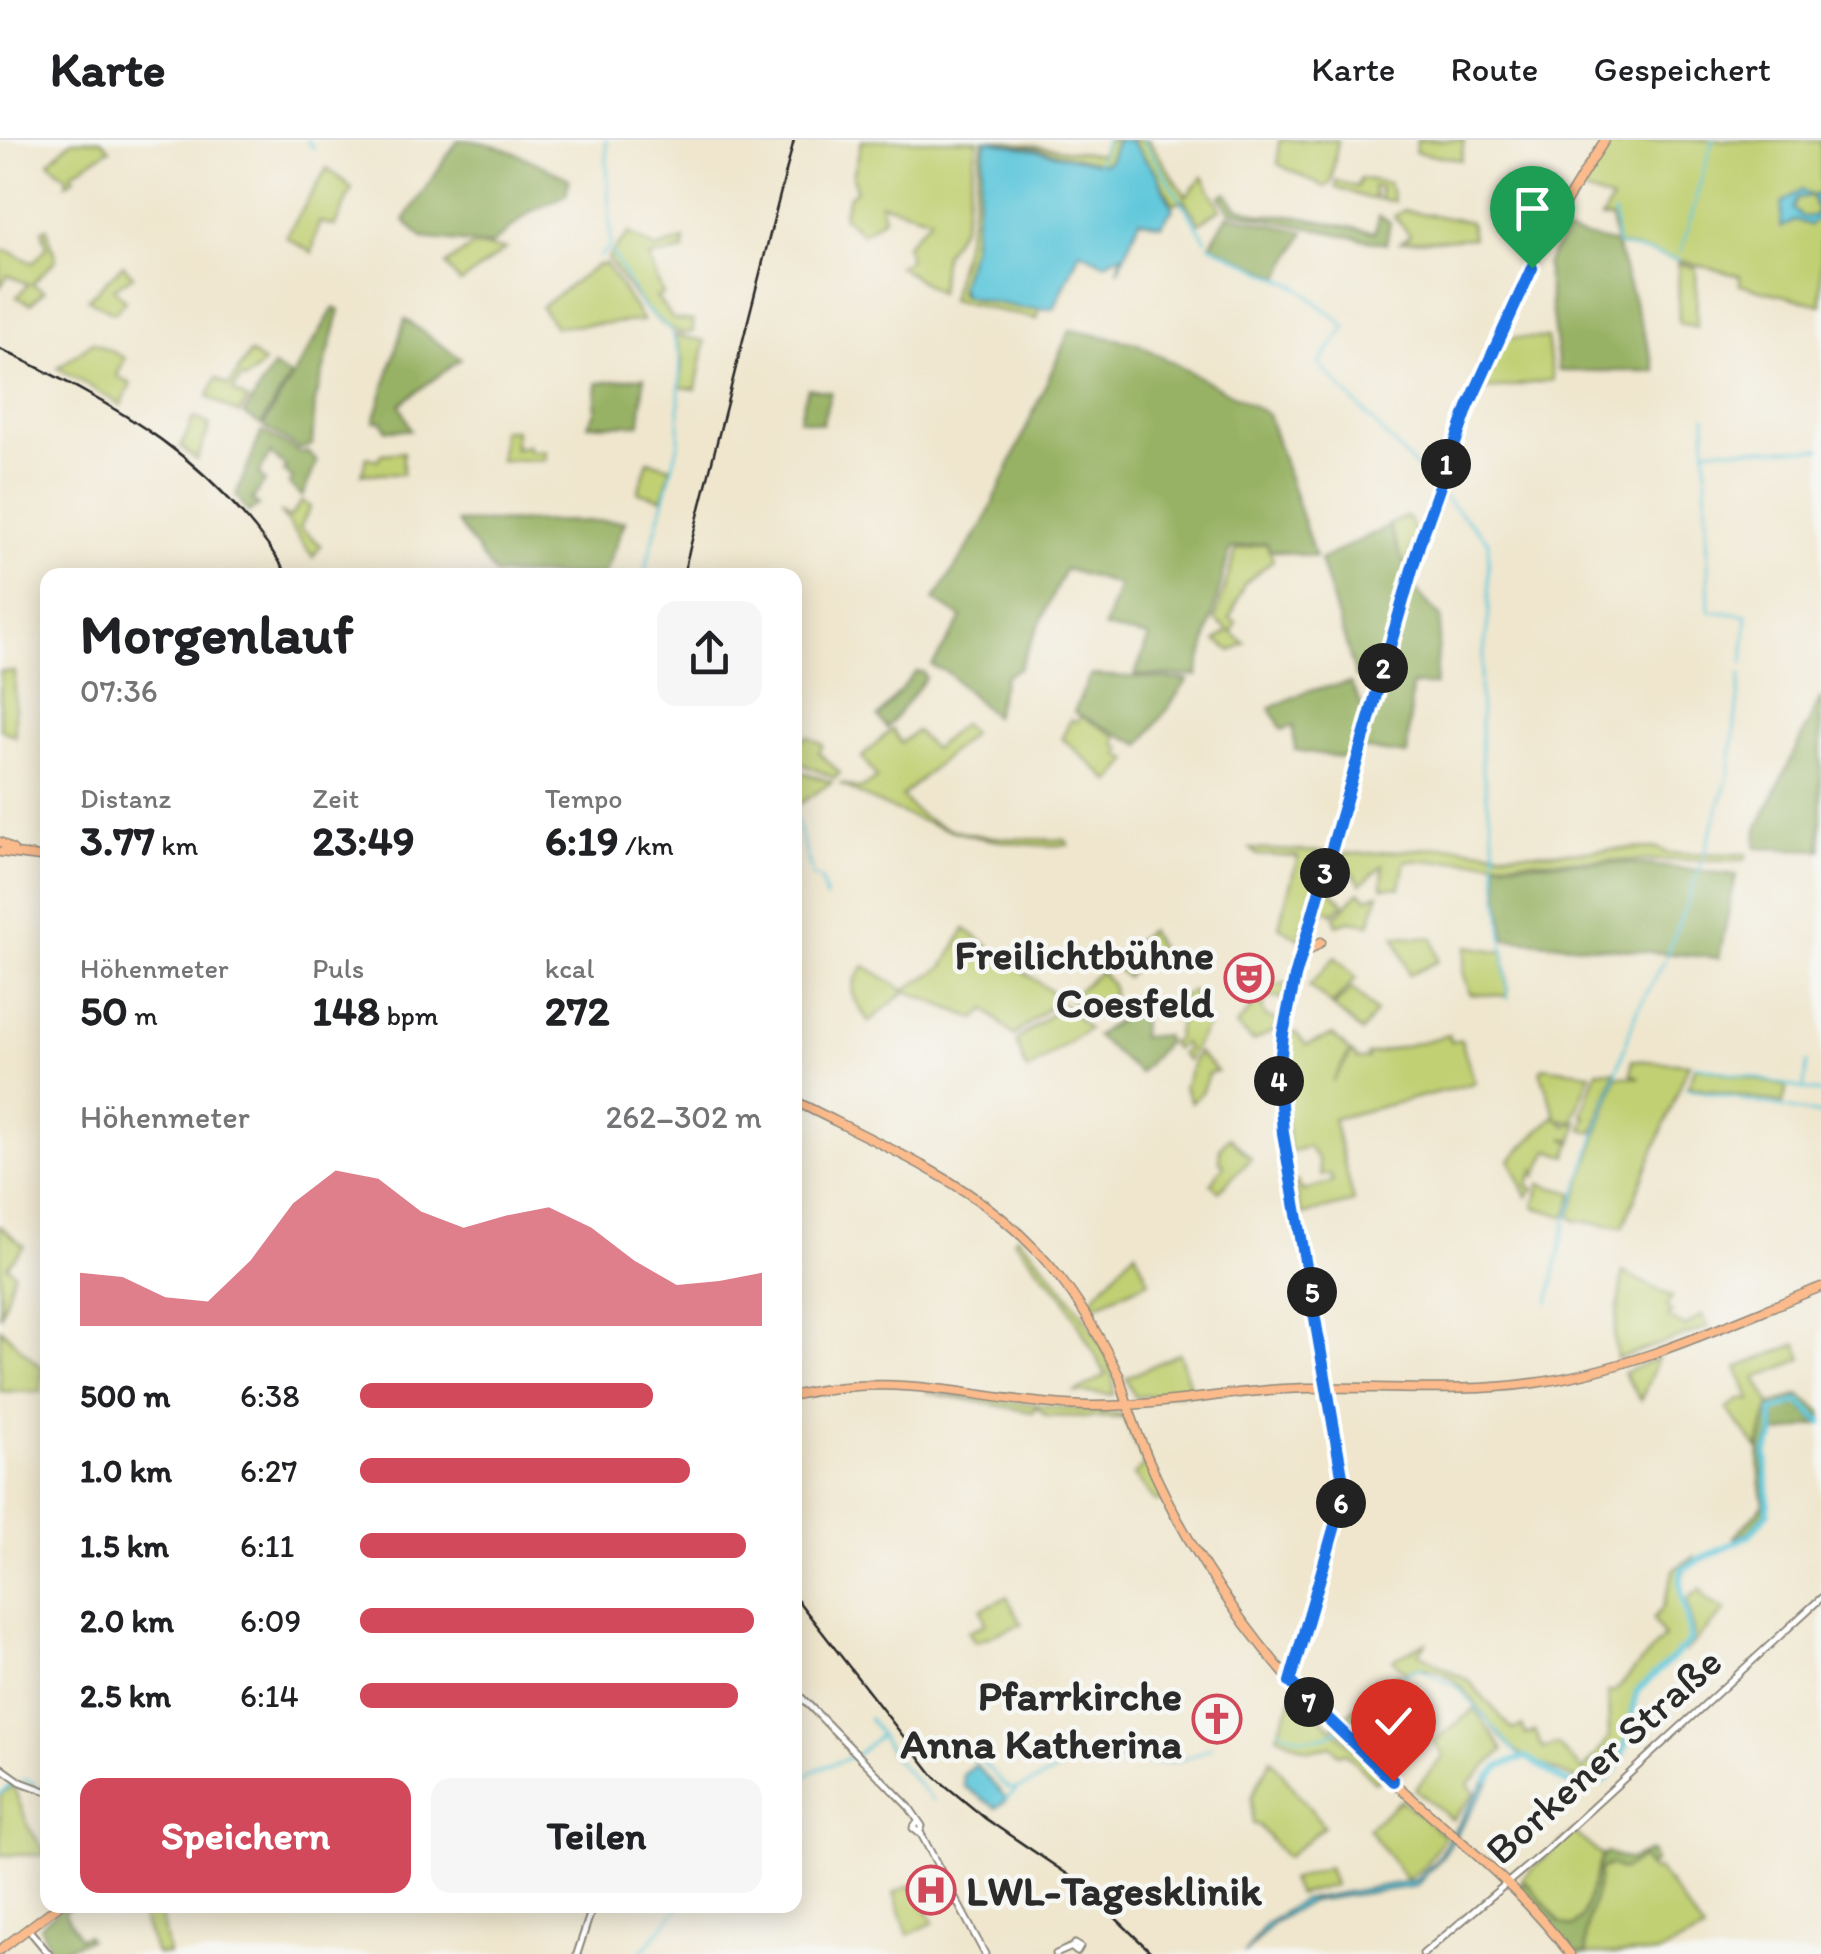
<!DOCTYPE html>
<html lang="de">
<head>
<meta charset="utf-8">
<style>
	:root { --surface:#fff; --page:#f6f6f6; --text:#202124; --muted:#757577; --line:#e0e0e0; --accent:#d1495b }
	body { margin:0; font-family:Itim,sans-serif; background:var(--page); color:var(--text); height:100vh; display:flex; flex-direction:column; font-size:38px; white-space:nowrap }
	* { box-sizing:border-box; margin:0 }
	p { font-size:32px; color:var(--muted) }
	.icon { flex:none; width:55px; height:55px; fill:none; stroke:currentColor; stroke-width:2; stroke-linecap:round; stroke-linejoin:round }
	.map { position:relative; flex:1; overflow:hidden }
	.details { position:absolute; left:40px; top:428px; width:762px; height:1345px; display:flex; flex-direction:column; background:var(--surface); border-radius:20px; box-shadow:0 5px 25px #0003 }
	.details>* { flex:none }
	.pin { position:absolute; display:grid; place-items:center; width:85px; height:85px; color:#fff; margin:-102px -42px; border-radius:50% 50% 50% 0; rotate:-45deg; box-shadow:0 0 10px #0007 }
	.pin .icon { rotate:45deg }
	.km { position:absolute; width:50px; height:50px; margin:-25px; border-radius:50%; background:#222; color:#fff; font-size:28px; line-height:50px; text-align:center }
	.round { display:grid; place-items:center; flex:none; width:105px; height:105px; border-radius:20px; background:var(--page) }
	.summary { display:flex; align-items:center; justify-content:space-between; height:170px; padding:0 40px }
	h1 { font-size:55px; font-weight:800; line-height:75px }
	.stats { display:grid; grid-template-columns:repeat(3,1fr); gap:15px; height:170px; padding:10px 40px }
	.stats div { display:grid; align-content:center }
	.stats b { font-size:42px; font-weight:800 }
	.stats small { font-size:28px; font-weight:400 }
	.stats p { font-size:28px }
	.chart { height:280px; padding:20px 40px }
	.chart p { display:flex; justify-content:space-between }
	.chart svg { width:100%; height:180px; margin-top:10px; fill:var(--accent); opacity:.7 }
	.primary-button { display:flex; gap:20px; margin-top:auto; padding:20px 40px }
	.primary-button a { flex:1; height:115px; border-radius:20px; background:var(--accent); color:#fff; font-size:40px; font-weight:800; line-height:115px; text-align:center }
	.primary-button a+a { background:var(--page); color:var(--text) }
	ul { padding:0 40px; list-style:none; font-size:32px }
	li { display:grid; grid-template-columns:160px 120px 1fr; align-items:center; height:75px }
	li i { height:25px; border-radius:12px; background:var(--accent) }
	header { display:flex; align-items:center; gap:60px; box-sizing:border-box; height:140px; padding:0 50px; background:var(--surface); border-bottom:2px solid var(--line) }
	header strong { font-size:48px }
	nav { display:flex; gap:55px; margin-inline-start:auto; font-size:35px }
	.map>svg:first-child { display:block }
	.green { fill:#c1d073; stroke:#767e4f; stroke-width:2.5 }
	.forest { fill:#98b265; stroke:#626e48; stroke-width:2.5 }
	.water { fill:#60c8db; stroke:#467a83; stroke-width:2.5 }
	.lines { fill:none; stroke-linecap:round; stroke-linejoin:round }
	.stream { stroke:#60c8db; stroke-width:2.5 }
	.river { stroke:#60c8db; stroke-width:6 }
	.minor-casing { stroke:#8d887c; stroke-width:9 }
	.major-casing { stroke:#8d887c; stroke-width:11 }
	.minor { stroke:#fff; stroke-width:5 }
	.major { stroke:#fbbb8c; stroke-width:8 }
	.rail { stroke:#2b2b2b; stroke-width:2.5 }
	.route-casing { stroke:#fff; stroke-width:20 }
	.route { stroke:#1a73e8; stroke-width:12 }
	.labels { text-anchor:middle; stroke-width:9; stroke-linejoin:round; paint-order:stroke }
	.poi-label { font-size:42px; font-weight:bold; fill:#2b2b2b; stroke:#f6f6f2; text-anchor:end }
	.street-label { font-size:42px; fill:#2b2b2b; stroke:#f6f6f2 }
</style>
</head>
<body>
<header>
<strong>Karte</strong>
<nav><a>Karte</a><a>Route</a><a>Gespeichert</a></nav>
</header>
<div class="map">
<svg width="1821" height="1814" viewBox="0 0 1821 1814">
	<rect width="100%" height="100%" fill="#f6f6f2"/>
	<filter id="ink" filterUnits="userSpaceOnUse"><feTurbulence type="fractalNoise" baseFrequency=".01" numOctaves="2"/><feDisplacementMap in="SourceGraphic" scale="20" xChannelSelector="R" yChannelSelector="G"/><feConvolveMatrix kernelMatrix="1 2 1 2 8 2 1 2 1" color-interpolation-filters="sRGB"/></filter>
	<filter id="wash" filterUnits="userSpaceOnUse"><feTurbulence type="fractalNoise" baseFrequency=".0048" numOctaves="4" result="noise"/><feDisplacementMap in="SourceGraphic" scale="40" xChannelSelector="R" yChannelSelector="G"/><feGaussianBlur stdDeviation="2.25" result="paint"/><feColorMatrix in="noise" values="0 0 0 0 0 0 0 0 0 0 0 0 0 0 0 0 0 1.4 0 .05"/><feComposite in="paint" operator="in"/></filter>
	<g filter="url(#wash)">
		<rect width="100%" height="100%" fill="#efe6cd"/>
		<path class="green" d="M72 0H101L110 9 72 33 75 38 66 44 67 37 49 22Z
			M862 0H978L963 85 944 114 939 153 898 126 909 120 906 105 931 78 880 63 884 78 862 94 843 76 849 56 856 50 853 36Z
			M983 0H986L972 107 959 152 975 160 1040 168 1037 179 950 160 970 82Z
			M993 0 1100 15 1107 0H1117L1109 21 1102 24 1008 2 994 4Z
			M1130 0H1148L1186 56 1203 37 1221 69 1199 83 1184 60 1173 64 1157 34Z
			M1279 0H1338L1331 43 1324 47 1278 24Z
			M1417 0H1464L1461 20 1415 12Z
			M1611 0H1617L1618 6 1623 0H1821V165L1740 145V136L1616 104 1611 79H1601L1612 61 1581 51Z
			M327 28 352 48 335 86 319 82 312 113 286 97Z
			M1360 38 1389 43 1394 61 1373 59H1380V47H1373L1375 56 1370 59 1336 48V41L1357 47Z
			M1404 70 1470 82 1473 98 1401 102 1410 95 1394 76Z
			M47 88 56 120 32 144 44 151 31 164 17 157 28 144 8 135 0 147V113L7 110 33 123 47 107 42 90Z
			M629 93 656 109 684 100V111L649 118 663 155 656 157 673 179 693 181V192C662 201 623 142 608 118Z
			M472 106 506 109 460 143 446 125Z
			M1678 123 1696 128 1697 187 1679 183Z
			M606 124 643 181 555 187 541 167 595 127Z
			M123 125 133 136 114 148 125 161 114 173 88 159Z
			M675 195 705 201 696 249 680 247 682 219Z
			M1503 198H1547L1553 240 1479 251Z
			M93 202 125 218 117 236 131 244 121 265 58 228Z
			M250 213 264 223 246 240 241 238 233 251 248 260 239 274 208 257 216 238 229 246Z
			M194 277 210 285 197 320 181 307Z
			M502 290H515V309L528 305V311H545V320L500 321Z
			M403 312V334H362L366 317 378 320 381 314Z
			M648 321 671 327 663 359 638 352Z
			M302 361 310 367 300 388 321 405 313 417 280 372 289 378Z
			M1407 376 1416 392 1405 428 1389 385Z
			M1267 403 1273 420 1244 444 1230 479 1236 482 1232 493 1245 503 1232 511 1216 501 1229 491 1215 480 1236 410Z
			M0 531 15 532V596L0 589Z
			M1080 576 1118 597 1115 604 1122 608 1119 614 1129 620 1111 642 1062 598 1071 579 1077 582Z
			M962 584 972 593 902 656C932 703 1017 698 1066 700L1068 705C988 709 908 682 839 643L860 649 877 638 862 617 892 589 901 603 916 591 933 609Z
			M807 596 823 605 819 613 840 633 835 638 795 621V606Z
			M795 630 832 642 795 667Z
			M1456 706C1524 719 1590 709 1658 708L1668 713 1747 714 1745 720 1405 721 1400 748 1382 747 1383 725 1361 744 1349 728 1331 740 1330 750 1344 763 1333 774 1320 766 1335 713C1378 716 1413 708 1456 706Z
			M1250 709 1325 712 1300 800 1279 786 1298 717 1257 715Z
			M1359 752 1367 758 1379 754 1370 784 1349 781 1337 785 1335 777Z
			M965 789 1060 858 1014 896 986 869 976 879 906 851 869 882C853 857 844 850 865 826L904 850 943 827Z
			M1149 790 1164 817 1139 822 1126 837 1111 823 1101 833 1112 845 1113 855 1077 872 1070 857Z
			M1395 796 1433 798 1438 821 1409 835Z
			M1467 806 1504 812 1508 856 1470 854 1463 831Z
			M1335 817 1356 838 1332 865 1309 846Z
			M1288 843 1283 862 1280 857 1267 858 1262 868 1266 877 1279 880 1277 889 1253 901 1236 886 1272 846Z
			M1352 848 1376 872 1362 892 1333 867Z
			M1192 851 1198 858 1188 868 1209 881 1187 921 1180 914 1187 909 1183 903 1175 909 1169 902 1176 900 1182 865 1176 860Z
			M1064 864 1088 889 1027 931 1016 901Z
			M1295 892 1306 905 1333 895 1350 912 1332 942 1352 912 1358 919H1368L1367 915 1449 895 1451 902 1461 900 1475 943 1333 979 1354 1062 1301 1075 1294 1043 1298 1041 1302 1051 1333 1042 1330 1034 1321 1036 1318 1019 1308 1007 1289 1012 1284 951 1287 898Z
			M1197 912 1217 931 1209 933 1201 953 1191 962 1184 947Z
			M1632 920 1689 924 1623 1087 1574 1080 1570 1075 1617 936 1640 938 1631 934Z
			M1696 926 1787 946 1783 964 1688 946Z
			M1543 927 1591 933 1572 983 1557 979 1540 931Z
			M1597 930 1615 931 1594 993 1582 989 1586 977 1582 975Z
			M1554 976 1566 986 1578 981 1573 1000 1563 998 1572 1002 1567 1016 1549 1010 1539 1031 1534 1029 1537 1036 1531 1035 1528 1047 1534 1049 1527 1057 1510 1020Z
			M1229 997 1251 1018 1219 1051 1211 1044 1224 1025 1219 1020 1220 1008Z
			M1540 1044 1574 1053 1566 1077 1534 1067Z
			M0 1086 24 1106 7 1126 14 1132 0 1177Z
			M1017 1096C1047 1126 1123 1212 1113 1255L1076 1252 1106 1235 1064 1157 1014 1100Z
			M1135 1111 1149 1141 1090 1168 1087 1164Z
			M1623 1132 1672 1157 1666 1167 1672 1172 1667 1177 1685 1187 1702 1175 1709 1187 1617 1219 1614 1197Z
			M0 1188 42 1228 41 1252 0 1251Z
			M1797 1204 1802 1219 1756 1238 1770 1263 1758 1309 1727 1269 1741 1259 1751 1260 1737 1228Z
			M1179 1213 1192 1252 1134 1257 1126 1238Z
			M1658 1218 1641 1260 1623 1233Z
			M926 1252 1126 1275 1166 1359 1156 1362 1134 1335 1145 1324 1124 1278 1047 1276 1036 1267 1033 1272Z
			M1695 1416C1668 1441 1690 1468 1689 1501L1636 1550C1627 1591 1631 1618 1589 1643 1574 1640 1530 1620 1518 1612 1480 1588 1461 1510 1405 1532L1393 1519 1427 1502 1419 1513 1469 1541 1513 1590 1522 1586 1526 1595 1535 1591 1543 1609 1557 1604 1583 1631 1609 1598 1608 1552 1615 1551 1664 1497 1653 1479 1663 1467 1674 1429Z
			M1700 1449 1707 1460 1726 1470 1684 1513 1694 1496 1687 1459Z
			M1007 1457 1022 1484 975 1502 968 1491 986 1484 981 1469Z
			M1397 1533 1406 1547 1379 1565 1372 1575 1377 1582 1352 1601 1334 1585Z
			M1295 1552 1381 1636 1375 1642 1346 1613 1338 1614 1331 1606 1309 1610 1277 1595Z
			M1475 1569 1503 1610 1468 1644 1475 1653 1452 1680 1415 1649 1444 1616 1433 1602Z
			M1271 1619 1324 1686 1286 1718 1258 1685 1253 1684 1251 1658Z
			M13 1645 29 1688 45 1711 44 1715H0V1655Z
			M1401 1660 1445 1696 1423 1728 1406 1740 1368 1688Z
			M1573 1692 1602 1716 1582 1777 1572 1787 1561 1783 1522 1738Z
			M1642 1718 1652 1731 1658 1729 1704 1792 1657 1814H1587L1583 1799 1600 1730 1611 1725 1618 1729Z
			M1328 1727 1334 1745 1297 1755 1290 1740Z
			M910 1745 934 1782 908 1795 894 1753Z
			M142 1765 160 1768 168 1814H156L140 1772Z"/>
		<path class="forest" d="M458 0C500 0 535 23 569 39L566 55 530 72 491 105 422 98 404 80Z
			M1226 53 1237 67 1262 75H1289L1375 92 1378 76 1390 82 1386 104 1229 71 1220 56Z
			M1228 75 1305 92 1280 137 1210 105Z
			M1565 92 1616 104 1656 231H1559L1546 125Z
			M334 168 340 170 315 262 312 305 300 309 263 286Z
			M405 179 461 219 400 264 411 290H386L382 281H374Z
			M1070 190 1136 203 1268 274 1315 417 1269 410 1266 403 1230 409 1197 536 1135 535 1149 497 1104 488 1119 445 1065 429 1019 528 1005 536 994 577 947 532 932 526 962 478 934 460 984 383Z
			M273 227 291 236 261 285 244 274Z
			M644 237 640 284 588 285 595 272 597 243Z
			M808 248 831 252 822 284 799 279Z
			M262 291 301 313 307 311 317 322 302 357 289 344 293 339 283 331 286 327 270 313 259 335 265 341 252 360 259 366 248 372 236 355Z
			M625 381 604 435H495L457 382Z
			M1389 386 1413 447 1441 478 1435 545H1412L1407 615 1356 608 1349 619 1295 610 1293 585 1282 590 1270 568 1307 551 1350 543 1368 578 1382 542 1356 537 1320 420Z
			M916 532H923L926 538 887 588 878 577Z
			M1090 535 1188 540 1141 605 1074 572Z
			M1821 557V710L1756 708 1757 689Z
			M1496 722 1629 723 1736 735 1719 818 1505 799Z
			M1157 859 1170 861 1166 869 1147 873 1143 867 1136 871 1142 880 1141 897 1165 895 1166 903 1139 933 1096 896C1114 881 1137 870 1157 859Z
			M1800 1255 1821 1271V1279L1799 1259 1771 1269 1773 1291 1764 1313 1766 1372 1749 1392 1733 1398 1764 1364C1758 1333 1755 1296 1773 1264Z
			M1799 1264 1819 1284 1776 1294 1774 1271Z
			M1651 1711 1655 1722 1648 1727 1641 1718 1623 1730 1611 1725 1600 1730C1599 1759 1580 1784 1587 1814H1572L1518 1745 1523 1741 1530 1745 1560 1783 1572 1787 1582 1777 1602 1716 1607 1713 1629 1720Z
			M64 1765H75L64 1771 79 1798 87 1795 89 1799 53 1813 40 1786Z"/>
		<path class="water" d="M986 0 1102 24 1109 21 1117 0H1130L1157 34 1173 69 1161 85 1139 80 1118 132 1122 115 1104 123 1080 111 1054 169 1021 168 963 156 960 144 972 108Z
			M1802 49 1811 56 1797 58 1793 69 1802 77 1814 76 1817 70 1812 56 1821 53 1820 78 1810 85 1795 80 1781 88 1782 63Z
			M976 1625 1007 1659 996 1668 964 1646 963 1635Z
			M1489 1634 1493 1636 1442 1717 1416 1746 1311 1761 1273 1783 1244 1814 1265 1785 1302 1760 1416 1740 1437 1719Z"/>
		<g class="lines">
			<path class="stream" d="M307 0 313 8
				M606 0 611 105
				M1143 0 1206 100
				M1710 9 1713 0
				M1098 23 1107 0
				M1696 57 1709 13
				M1614 74 1617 105 1680 120
				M1690 81 1696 60
				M1209 105 1298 147 1344 185
				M611 110 642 166 672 191
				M1681 112 1689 84
				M600 117 609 107
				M1346 187 1319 224 1433 346
				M672 194 680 215V247
				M1705 276 1706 332
				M1706 309H1821
				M1706 336 1709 471 1747 475 1743 523
				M1444 357 1488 401 1489 473 1480 542
				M644 435 679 302V249
				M1480 545 1482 625 1495 708
				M1729 634 1741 534
				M795 677 811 730
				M1495 710V716
				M1704 714 1728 637
				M1495 721 1503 800
				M812 735 821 740 826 758
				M1503 804 1508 859
				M1667 816 1703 719
				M1694 925 1744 936
				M1747 936 1821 953
				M1804 946 1807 922
				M1685 948 1736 958
				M1739 959 1821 975
				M1568 1078 1636 873 1665 820
				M1549 1162 1566 1081
				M869 1578 895 1619 933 1660
				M1279 1589C1346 1626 1372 1540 1420 1528L1458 1547 1521 1618
				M972 1621 980 1619 1006 1647 1015 1649C1039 1644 1057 1626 1081 1622 1135 1612 1157 1638 1211 1607
				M23 1639 35 1644
				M795 1645 815 1630 855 1616 879 1596
				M41 1646 48 1648
				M0 1654 14 1642
				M1006 1659 1016 1650
				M640 1814 681 1765"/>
			<path class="river" d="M1488 1639 1500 1626 1525 1617C1542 1624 1556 1641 1574 1645 1629 1656 1627 1582 1637 1551L1690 1502C1691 1478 1676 1452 1682 1429L1749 1395 1768 1373 1766 1313 1774 1296 1772 1271 1799 1261 1821 1282"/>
		</g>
	</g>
	<g filter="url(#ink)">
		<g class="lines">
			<g class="minor-casing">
				<path id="minor" d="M1291 1541 1342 1355 1329 1247
					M795 1551 909 1667 922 1686 919 1693 913 1688 917 1683
					M0 1627 21 1642 48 1652
					M920 1692 985 1814
					M29 1790 49 1814
					M1075 1804 1080 1807 1077 1812 1072 1808Z
					M577 1814 593 1765
					M1056 1814 1072 1807
					M1423 1814 1545 1711 1821 1458"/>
			</g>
			<g class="major-casing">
				<path id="major" d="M0 702 13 710
					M0 712 48 718
					M1304 814 1321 802
					M795 961C952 1040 1040 1070 1120 1238
					M1119 1235C1153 1365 1244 1500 1340 1593 1417 1669 1504 1727 1570 1814
					M1329 1247 1281 977 1280 918 1288 864C1312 774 1339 684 1364 594 1421 389 1484 179 1605 0
					M795 1255C908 1229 980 1263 1088 1266 1154 1267 1219 1253 1284 1249 1368 1244 1451 1255 1534 1243 1636 1229 1727 1184 1821 1147
					M0 1810 59 1765"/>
			</g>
			<use href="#minor" class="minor"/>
			<use href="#major" class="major"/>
			<path class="rail" d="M0 209C119 266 215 319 288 435
				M683 435 794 0
				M795 1457 935 1637 986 1679 1076 1740 1153 1814"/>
		</g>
	</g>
	<g class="lines" filter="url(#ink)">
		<g class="route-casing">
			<path id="route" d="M1393 1641 1290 1542 1340 1368 1343 1341 1283 993 1279 936 1283 894 1295 837 1419 405 1468 267 1532 128"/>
		</g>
		<use href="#route" class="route"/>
	</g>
	<defs>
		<g id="theatre-ring" transform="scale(2.5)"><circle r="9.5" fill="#f6f6f2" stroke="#d1495b" stroke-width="1.5"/><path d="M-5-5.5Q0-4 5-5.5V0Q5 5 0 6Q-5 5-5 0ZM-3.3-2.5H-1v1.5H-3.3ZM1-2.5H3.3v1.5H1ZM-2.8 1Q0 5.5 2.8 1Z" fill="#d1495b"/></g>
		<g id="church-ring" transform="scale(2.5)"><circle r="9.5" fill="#f6f6f2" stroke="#d1495b" stroke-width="1.5"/><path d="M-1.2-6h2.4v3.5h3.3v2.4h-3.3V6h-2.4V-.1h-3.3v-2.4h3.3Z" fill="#d1495b"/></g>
		<g id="hospital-ring" transform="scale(2.5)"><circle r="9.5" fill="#f6f6f2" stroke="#d1495b" stroke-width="1.5"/><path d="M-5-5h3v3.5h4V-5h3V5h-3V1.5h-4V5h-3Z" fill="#d1495b"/></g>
	</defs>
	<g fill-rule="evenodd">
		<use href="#theatre-ring" x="1249" y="838"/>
		<use href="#church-ring" x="1217" y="1579"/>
		<use href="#hospital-ring" x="931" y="1750"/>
	</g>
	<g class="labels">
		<g class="poi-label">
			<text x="1214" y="829">Freilichtbühne<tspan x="1214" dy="48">Coesfeld</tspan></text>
			<text x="1182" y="1570">Pfarrkirche<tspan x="1182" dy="48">Anna Katherina</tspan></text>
			<text x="966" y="1765" text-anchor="start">LWL-Tagesklinik</text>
		</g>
		<g class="street-label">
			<text transform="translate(1603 1615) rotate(-42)" y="15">Borkener Straße</text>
		</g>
	</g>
</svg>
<div class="pin" style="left:1532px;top:128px;background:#1e9e55"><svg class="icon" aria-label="arrive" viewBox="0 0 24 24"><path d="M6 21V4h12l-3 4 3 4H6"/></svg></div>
<div class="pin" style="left:1393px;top:1641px;background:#d93025"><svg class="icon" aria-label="check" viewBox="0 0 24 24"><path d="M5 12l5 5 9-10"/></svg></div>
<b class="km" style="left:1446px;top:324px">1</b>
<b class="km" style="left:1383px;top:528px">2</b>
<b class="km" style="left:1325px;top:733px">3</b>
<b class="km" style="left:1279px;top:941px">4</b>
<b class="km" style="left:1312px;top:1152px">5</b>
<b class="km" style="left:1341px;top:1363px">6</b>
<b class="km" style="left:1309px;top:1562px">7</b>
<section class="details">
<div class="summary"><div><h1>Morgenlauf</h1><p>07:36</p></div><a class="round"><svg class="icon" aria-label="share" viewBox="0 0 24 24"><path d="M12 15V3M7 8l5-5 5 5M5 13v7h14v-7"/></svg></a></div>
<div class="stats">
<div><p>Distanz</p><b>3.77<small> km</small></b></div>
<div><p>Zeit</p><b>23:49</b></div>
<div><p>Tempo</p><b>6:19<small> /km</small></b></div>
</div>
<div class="stats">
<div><p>Höhenmeter</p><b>50<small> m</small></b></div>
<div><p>Puls</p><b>148<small> bpm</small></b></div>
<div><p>kcal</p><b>272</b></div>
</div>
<div class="chart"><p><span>Höhenmeter</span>262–302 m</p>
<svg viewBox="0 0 160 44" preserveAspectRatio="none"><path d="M0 44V31L10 32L20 37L30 38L40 28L50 14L60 6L70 8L80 16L90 20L100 17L110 15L120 20L130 28L140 34L150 33L160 31V44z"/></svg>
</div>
<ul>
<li><b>500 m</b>6:38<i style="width:73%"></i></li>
<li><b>1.0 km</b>6:27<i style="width:82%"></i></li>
<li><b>1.5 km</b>6:11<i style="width:96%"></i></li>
<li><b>2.0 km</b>6:09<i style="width:98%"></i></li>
<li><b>2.5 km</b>6:14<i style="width:94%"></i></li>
</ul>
<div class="primary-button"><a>Speichern</a><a>Teilen</a></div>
</section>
</div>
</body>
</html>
